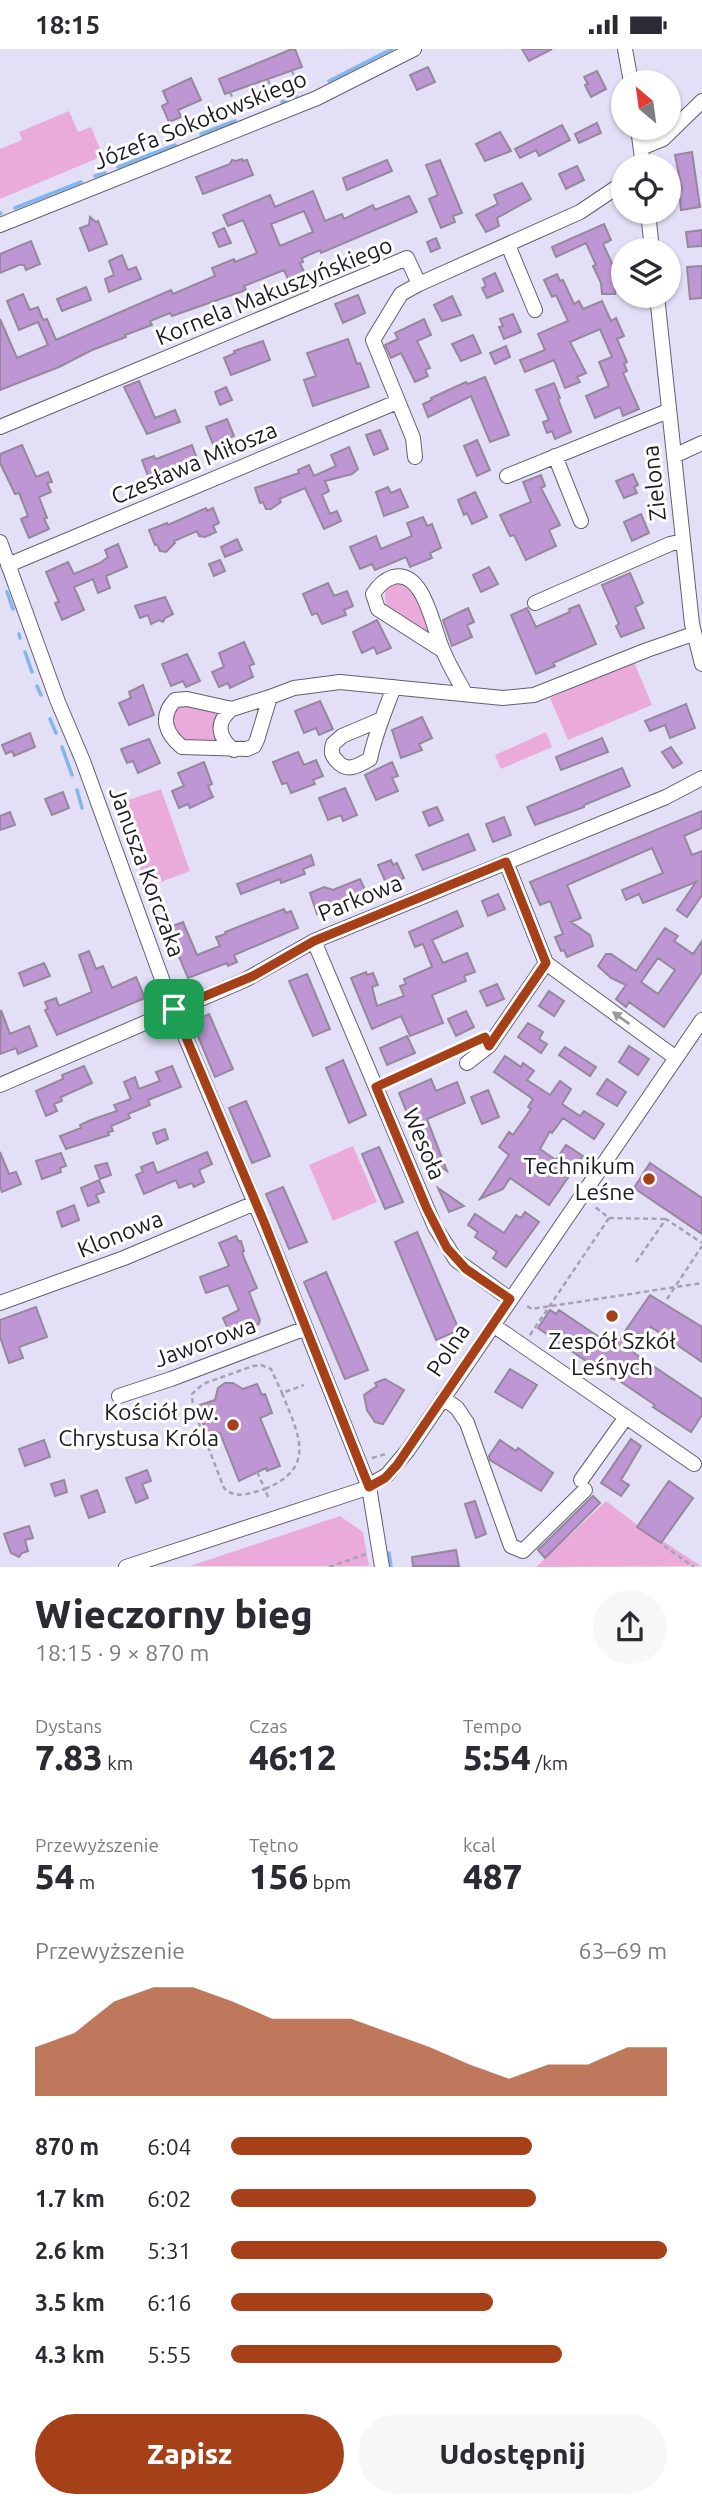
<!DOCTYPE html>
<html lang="pl">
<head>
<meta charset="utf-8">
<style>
	:root { --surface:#fff; --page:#f7f7f7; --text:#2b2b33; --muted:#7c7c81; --accent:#a64018 }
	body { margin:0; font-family:Ubuntu,sans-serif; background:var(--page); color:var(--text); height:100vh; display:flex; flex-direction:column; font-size:26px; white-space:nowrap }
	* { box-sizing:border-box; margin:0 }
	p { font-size:23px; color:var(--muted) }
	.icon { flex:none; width:38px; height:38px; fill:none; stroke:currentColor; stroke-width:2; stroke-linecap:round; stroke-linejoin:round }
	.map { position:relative; height:1518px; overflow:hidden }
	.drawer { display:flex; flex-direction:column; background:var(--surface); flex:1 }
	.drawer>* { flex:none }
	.needle { width:46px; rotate:331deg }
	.buttons { position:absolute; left:611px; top:21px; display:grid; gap:14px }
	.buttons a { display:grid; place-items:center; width:70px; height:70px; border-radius:50%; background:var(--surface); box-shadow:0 2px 5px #0004; font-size:35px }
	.pin { position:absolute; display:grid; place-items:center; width:60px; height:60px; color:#fff; margin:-30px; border-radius:14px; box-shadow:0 4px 10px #0006 }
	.round { display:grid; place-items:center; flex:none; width:74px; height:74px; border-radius:37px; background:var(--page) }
	.summary { display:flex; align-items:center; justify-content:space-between; height:119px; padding:0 35px }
	h1 { font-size:38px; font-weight:800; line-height:52px }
	.figures { display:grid; grid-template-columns:repeat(3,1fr); gap:10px; height:119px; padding:7px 35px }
	.figures div { display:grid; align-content:center }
	.figures b { font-size:35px; font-weight:800 }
	.figures small { font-size:19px; font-weight:400 }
	.figures p { font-size:19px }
	.chart { height:196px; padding:14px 35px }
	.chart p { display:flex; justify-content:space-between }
	.chart svg { width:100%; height:126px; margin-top:7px; fill:var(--accent); opacity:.7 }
	.action { display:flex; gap:14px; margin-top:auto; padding:14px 35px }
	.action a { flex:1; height:80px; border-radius:42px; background:var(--accent); color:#fff; font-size:28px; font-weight:800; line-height:80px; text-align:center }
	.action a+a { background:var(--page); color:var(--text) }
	ul { padding:0 35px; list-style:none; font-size:23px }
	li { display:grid; grid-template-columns:112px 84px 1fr; align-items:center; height:52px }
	li i { height:18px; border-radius:9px; background:var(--accent) }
	.status { display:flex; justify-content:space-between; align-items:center; height:49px; padding:0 35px; background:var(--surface); direction:ltr }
	.status svg { height:19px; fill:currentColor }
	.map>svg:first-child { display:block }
	.green { fill:#eaabdb }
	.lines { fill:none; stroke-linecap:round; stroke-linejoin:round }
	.stream { stroke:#81b6ee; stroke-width:3.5 }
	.building { fill:#bf96d4; stroke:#95889c; stroke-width:2; fill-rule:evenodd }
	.minor-casing { stroke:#625f73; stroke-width:16 }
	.path { stroke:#a5a1b5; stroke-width:2.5; stroke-dasharray:5 3.5; stroke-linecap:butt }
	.minor { stroke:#fff; stroke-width:14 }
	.oneway { fill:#99989c }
	.route-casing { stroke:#fff; stroke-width:14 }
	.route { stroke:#a64018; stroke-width:9 }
	.poi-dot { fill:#a64018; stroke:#fff; stroke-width:2.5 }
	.labels { text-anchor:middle; stroke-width:6; stroke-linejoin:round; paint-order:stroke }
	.street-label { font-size:23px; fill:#1d1b24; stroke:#fff }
	.poi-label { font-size:23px; fill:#1d1b24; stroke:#fff; text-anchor:end }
</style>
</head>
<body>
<div class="status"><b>18:15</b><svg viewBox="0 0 49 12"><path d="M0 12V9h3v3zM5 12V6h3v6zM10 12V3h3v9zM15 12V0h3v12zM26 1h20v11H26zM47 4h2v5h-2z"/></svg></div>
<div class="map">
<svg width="702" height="1518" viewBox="0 0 702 1518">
	<rect width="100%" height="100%" fill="#e3dff7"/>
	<path class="green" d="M69 62 78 83 91 78 103 107 0 150V100L22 91 19 83Z
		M396 532 409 534 431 585C407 574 377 568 387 536Z
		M634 613 652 656 568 691 550 649Z
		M179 655 226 662 221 694 176 692 171 662Z
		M546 683 552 698 501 720 495 706Z
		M161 740 190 822 147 838 117 755Z
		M353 1097 377 1153 333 1172 309 1116Z
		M606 1452 661 1494 663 1492 701 1517 536 1518Z
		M340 1467 363 1483 369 1517H190Z"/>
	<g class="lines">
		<path class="stream" d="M329 32 392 0
			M282 53 296 47
			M201 85 235 72
			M118 118 175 96
			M95 127 105 124
			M15 159 81 133
			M0 165 1 164
			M7 543 13 560
			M19 585 20 589
			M25 603 32 623
			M37 637 41 646
			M50 670 56 684
			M62 698 72 726
			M77 741 82 759
			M389 1504 391 1518"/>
	</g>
	<path class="building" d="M292 0H295L302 18 225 45 219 30Z
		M522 0H552L529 12Z
		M428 18 435 33 417 41 410 26Z
		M597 22 606 40 591 48 585 36 588 35 584 28Z
		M191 29 201 51 178 61 181 68 169 73 162 57 168 54 163 42Z
		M597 74 601 84 579 94 575 85Z
		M562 76 570 91 539 107 536 101 520 109 515 100Z
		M500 83 511 102 485 112 476 95Z
		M692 103 700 158 681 161 679 141H682L675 106Z
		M242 110 243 112 247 111 253 126 203 145 196 128 230 115 232 111 236 112Z
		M387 111 392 122 347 141 343 129Z
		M440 111 462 164 453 167 455 173 441 179 429 150 438 146 426 116Z
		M577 117 584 131 566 140 559 125Z
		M522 134 531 150 497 169 499 177 486 183 476 166 498 155 494 146Z
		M313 142 325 172 342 165 344 170 373 156 375 161 409 147 417 163 321 204 320 201 302 209 303 213 300 214 310 237 294 244 284 221 244 237 246 241 172 267 170 264 150 272 152 276 125 286 126 288 92 301 59 318 0 341V270L17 309 48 296 38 273 19 281 7 252 23 245 30 261 38 258 43 271 47 270 56 291 171 241 173 245 215 227 212 219 234 210 235 213 257 204 243 171 228 177 223 166 270 146 275 158ZM304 162 313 183 280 197 271 175Z
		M90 168 96 173 98 172 107 195 89 202 80 179 89 176Z
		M604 175 611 191 603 195 619 229 615 245H602L601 234 593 217 596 216 586 194 556 208 552 198Z
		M224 179 231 194 219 198 213 184Z
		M702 181V197L688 198 686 183Z
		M436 189 440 199 431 203 427 193Z
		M31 192 40 215 26 221 24 216H19L0 224V205Z
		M122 206 128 221 136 218 141 230 109 243 105 230 114 226 109 212Z
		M702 217V249L690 250 687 218Z
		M495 224 503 242 487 249 482 239 486 237 483 230Z
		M557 225 560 232 563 231 574 255 579 252 583 260 602 252 611 272 616 269 624 287 617 290 627 313 624 315 627 322 623 324 639 360 623 367 620 358 595 369 586 347 609 337 599 313 612 308 600 280 570 293 586 324 577 328 580 333 565 339 554 311 525 323 520 311 545 301 538 285 568 272 556 246 552 248 544 231Z
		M86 238 91 251 62 262 57 250Z
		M358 246 365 264 343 274 335 255Z
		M452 247 461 266 442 272 434 256Z
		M513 265 521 283 504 290 499 278 503 277 500 270Z
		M424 270 431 286 417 292 430 319 425 321 428 327 415 333 401 304 391 309 385 296 398 290 395 284Z
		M473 286 481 304 461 312 452 295Z
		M348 290 357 315 360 314 369 338 313 357 304 331 316 327 307 304Z
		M263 292 270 311 231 326 224 309 235 304 234 302Z
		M506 297 510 308 495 315 490 304Z
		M485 328 509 386 490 393 471 347 428 368 423 355 432 351 431 349 466 333 468 335Z
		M139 332 155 369 175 361 180 373 147 385 124 338Z
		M554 334 560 349 558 350 571 383 555 390 552 382 547 384 543 373 549 371 536 341Z
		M226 338 232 351 220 356 215 343Z
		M227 370 234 387 213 395 206 378Z
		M380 381 388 400 374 406 366 386Z
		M477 391 490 421 477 427 464 397Z
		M22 396 36 428 48 423 52 433 47 434 51 443 39 448 47 469 44 470 49 480 29 489 21 470 28 467 19 444 15 445 0 414V405Z
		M192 396 199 416 184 422 181 415 161 422 165 430 151 435 142 411 154 407 155 410 159 409Z
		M349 398 358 420 352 425 325 432 329 442 322 446 330 465 337 462 341 472 324 480 305 439 279 450 281 453 271 460H266L263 453 260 454 255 439 299 424 298 421 309 416 314 427 336 417 331 406Z
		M633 425 638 436 634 438 637 444 624 449 616 432Z
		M541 426 545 437 541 439 560 476 549 481 556 497 526 511 514 486 510 487 500 466 531 453 523 433Z
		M388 438 391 444 400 440 408 458 384 467 376 443Z
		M475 443 487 468 472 475 467 464 464 466 458 451Z
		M206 459 207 462 213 459 219 474 213 477 216 483 205 488 199 487 197 482 174 492 175 494 166 503 160 502 157 495 155 496 149 481 167 474 168 476Z
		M641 465 649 484 632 492 624 473Z
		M423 468 427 477 432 475 441 499 430 504 432 509 410 518 406 508 375 521 372 515 360 520 350 498 376 487 381 500 412 487 407 474Z
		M237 490 242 501 225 508 221 498Z
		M118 495 127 518 106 527 110 539 98 544 93 530 74 538 84 561 62 571 55 554 59 553 46 523 68 513 74 525 100 514 108 508 105 501Z
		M220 511 225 522 214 527 209 515Z
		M489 518 498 535 481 543 473 526Z
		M630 524 643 554 635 558 644 579 621 588 616 577 619 575 602 536Z
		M328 534 334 547 347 542 353 557 344 561 346 566 322 575 317 564 312 566 303 545Z
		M165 548 173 565 165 569 163 573 159 571 151 575 148 566 140 569 135 557Z
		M579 556 596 595 553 614 555 617 536 625 511 566 527 559 536 578 570 563 569 560Z
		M468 559 474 573 467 576 472 588 452 597 443 571Z
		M377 571 391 599 377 605 374 598 362 604 353 583Z
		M244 593 254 615 249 617 253 628 230 639 228 634 219 638 212 623 224 618 219 604Z
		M187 605 200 632 186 638 183 632 171 637 162 615Z
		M143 636 154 666 129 676 119 654 131 649 129 643Z
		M320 652 333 680 319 686 316 679 304 684 295 662Z
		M686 655 695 679 670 689 665 676 650 682 645 672Z
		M422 668 432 689 419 695 422 701 401 709 392 681Z
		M30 684 35 698 14 707 12 702 6 705 2 696Z
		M602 689 608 703 561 721 556 708Z
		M149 690 160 714 138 724 133 712 127 714 121 700Z
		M671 698 682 714 673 719 662 703Z
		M298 703 304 716 316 711 323 727 313 731 315 735 291 744 287 734 282 735 273 713Z
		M204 713 212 735 208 737 213 748 190 759 188 755 179 759 172 742 184 737 178 724Z
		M392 713 398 727 392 729 398 742 376 751 365 726Z
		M622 719 630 737 584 756V758L535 776 527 758Z
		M345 739 357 766 343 772 341 766 328 771 319 749Z
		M63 743 69 759 52 766 45 750Z
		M437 758 443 771 429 777 423 763Z
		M702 762V779L684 787 692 806 702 802V846L687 868 677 861 696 833 643 854 639 845 626 851 622 841 663 824 652 799 567 836 581 869 571 873 590 886 593 897 567 908 564 901 561 902 555 888 563 885 550 852 540 856 530 833Z
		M10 763 15 776 0 781V767Z
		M504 768 511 786 493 793 486 775Z
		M468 785 475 801 423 821 416 806Z
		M311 806 314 816 303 820 305 825 281 834 280 830 241 845 237 835Z
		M391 811 393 816 397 814 404 829 387 836 378 816Z
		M360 830 367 845 317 865 310 844 324 838 333 841Z
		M498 845 505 860 488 867 482 852Z
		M284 860 286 864 291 862 298 879 234 906 237 913 228 917 227 914 188 929 167 879 183 873 197 906 220 897 216 888 226 885 225 883Z
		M457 862 463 877 432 891 443 914 467 904 475 923 464 927 466 932 432 946 443 974 410 987 401 967 372 980 351 929 366 923 367 926 373 924 378 936 372 938 377 957 404 947 400 937 406 935 404 930 432 918 423 895 415 898 409 883Z
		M665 879 678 887 674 892 693 905 702 892V923L664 978 629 953 626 958 616 950 626 936 611 929 598 917 606 905H611L636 922ZM658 909 675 921 658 945 641 933Z
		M89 902 96 920 103 917 112 939 136 928 145 949 57 986 45 961 48 960 45 953 56 949 59 957 92 943 79 906Z
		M44 914 50 927 24 937 19 924Z
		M307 925 330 980 313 987 289 932Z
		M497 935 504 950 487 957 480 942Z
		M549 942 564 952 554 967 539 957Z
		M1 961 10 985 29 977 37 997 18 1005 16 999 0 1005Z
		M466 962 474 978 456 987 448 970Z
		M209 965 233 1020 215 1028 192 973Z
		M528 974 543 983 539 990 547 995 541 1004 518 988Z
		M407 987 415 1004 387 1016 380 999Z
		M629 997 649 1010 638 1026 619 1013Z
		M565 998 596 1018 590 1027 559 1006Z
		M505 1007 521 1018 523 1014 534 1022 527 1031 550 1046 560 1032 571 1040 562 1055 580 1067 584 1062 604 1075 594 1090 563 1069 552 1084 550 1082 540 1100 556 1111 566 1096 583 1107 549 1156 510 1129 503 1140 480 1150 509 1106 499 1098 509 1083 513 1086 531 1060 528 1058 533 1050 494 1023Z
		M343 1011 366 1066 349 1074 326 1019Z
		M84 1017 92 1034 61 1048 62 1052 54 1055 57 1062 46 1067 36 1042 63 1030 62 1026Z
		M172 1017 181 1038 148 1051 150 1056 128 1065 130 1069 111 1077 113 1082 108 1083 109 1086 66 1100 60 1087 81 1079 80 1076 91 1071 117 1062 114 1056 131 1050 124 1033 135 1028 139 1040 160 1032 156 1023Z
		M431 1030 436 1042 457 1033 465 1054 427 1070 447 1122 425 1108 399 1044Z
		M607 1030 626 1043 617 1057 597 1045Z
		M488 1041 499 1068 482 1075 471 1048Z
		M246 1052 270 1107 252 1114 229 1059Z
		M165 1080 168 1090 157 1095 153 1084Z
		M379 1098 403 1153 385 1160 362 1105Z
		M0 1103 9 1125 16 1123 21 1135 2 1143 0 1137Z
		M207 1103 212 1115 199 1121 204 1133 194 1138 192 1134 179 1139 176 1131 144 1145 136 1126 143 1123 141 1118 153 1113 157 1124Z
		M61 1104 66 1117 60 1119 61 1123 42 1130 36 1112Z
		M107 1114 111 1126 100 1130 95 1117Z
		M650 1114 702 1149V1185L634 1139Z
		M99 1131 104 1143 96 1146 99 1153 88 1157 81 1139Z
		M283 1138 307 1193 289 1200 266 1145Z
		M438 1139 464 1157 449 1163Z
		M74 1156 79 1171 62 1178 57 1163Z
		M525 1163 539 1173 506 1218 493 1209 497 1203 475 1188 478 1183 468 1176 475 1165 504 1184 516 1166 521 1169Z
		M417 1183 459 1281 436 1291 395 1193Z
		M236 1187 239 1193 241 1192 244 1202H242L244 1209 257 1239 249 1243 260 1271 259 1275 245 1280 243 1275 228 1280 223 1269 239 1261 228 1236 206 1244 200 1228 229 1217 219 1194Z
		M326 1223 368 1321 345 1330 304 1233Z
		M650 1246 702 1278V1313L651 1278 634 1304 702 1350V1366L691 1383 653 1358 655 1356 618 1331 612 1330 538 1279 550 1261 556 1265 559 1261 614 1298Z
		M36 1258 47 1288 19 1298 23 1309 9 1314 0 1288V1271Z
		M510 1320 537 1336 522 1359 495 1343Z
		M385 1330 404 1341 383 1375 375 1373 367 1361 364 1346 377 1337 375 1334Z
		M225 1334H233L243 1340 257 1335 262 1346 265 1345 272 1364 260 1369 280 1417 267 1422 266 1419 239 1432 220 1384 208 1388 201 1369 204 1368 200 1356 215 1351 218 1339Z
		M631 1390 641 1397 621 1431 629 1436 621 1447 601 1434Z
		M44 1391 50 1408 25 1417 19 1400Z
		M500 1391 516 1402 518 1399 553 1424 541 1442 490 1411 489 1407Z
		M147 1421 151 1432 142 1435 148 1449 136 1454 126 1429Z
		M64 1431 67 1443 55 1447 51 1435Z
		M669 1432 693 1449 661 1494 637 1478Z
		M97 1441 105 1463 89 1469 81 1447Z
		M593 1447 600 1454 545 1509 538 1501Z
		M475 1452 486 1485 476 1489 465 1455Z
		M29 1477 33 1489 25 1491 28 1502 22 1504 19 1508 11 1504 4 1485Z
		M456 1501 459 1517H413L412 1508Z"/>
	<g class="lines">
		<g class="minor-casing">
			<path id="minor" d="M625 0 631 33
				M638 79 643 117
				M641 99 663 90 702 52
				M648 163 652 201
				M0 176 317 49 414 0
				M508 196 535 261
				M657 247 692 575 702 615
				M0 378 407 209 419 235 580 163 623 134
				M555 407 581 472
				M674 407 702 394
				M415 408 413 389 373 291 401 245 419 235
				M507 427 668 362
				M0 493 58 653 83 712 167 944 277 1207 369 1438 382 1518
				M8 516 397 353
				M535 554 670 495 683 492
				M442 601 378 560 373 545C378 537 384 531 393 528 424 520 433 579 442 599 448 615 457 629 465 644
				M270 648 232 660 187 650 175 651C159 668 166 685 182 698L247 700 254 697 257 691 270 648 294 639 340 633 503 649 534 646 647 601 693 585
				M232 660C215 673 218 689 234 701
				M382 670 342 687 333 695C331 703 331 706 337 712 347 724 358 717 370 710 375 685 385 662 394 638
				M506 813 546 914
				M314 892 435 1178 456 1211 510 1250
				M546 914 676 1009
				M467 1014 489 997 546 914
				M0 1036 245 931 314 892 666 748 702 729
				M0 1254 124 1209 255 1154
				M493 1276 694 1415
				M119 1347 171 1330 306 1279
				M443 1349 457 1359 467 1374 511 1497 523 1502 585 1441
				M581 1431 626 1368
				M126 1518 361 1441 387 1426 408 1401 702 971"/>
		</g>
		<path class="path" d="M292 22 300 41
			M268 31 276 51
			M230 43 239 66
			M188 66 195 83
			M388 1033 465 997
			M609 1169 666 1170
			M636 1213 666 1170 702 1194
			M667 1250 702 1197
			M527 1257 532 1260 702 1234
			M530 1286 609 1169 595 1158
			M372 1409 386 1405
			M257 1423 265 1440C250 1444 236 1451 224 1439L193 1359 192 1345 203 1335 253 1317 261 1316 271 1320 282 1344
			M268 1448 265 1440C318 1418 298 1385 282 1344L304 1336
			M664 1497 694 1518
			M329 1518 366 1505"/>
		<use href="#minor" class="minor"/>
	</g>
	<defs><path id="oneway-solid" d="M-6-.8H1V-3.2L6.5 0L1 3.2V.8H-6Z" transform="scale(1.75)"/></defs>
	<use class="oneway" href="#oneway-solid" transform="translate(621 969) rotate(-144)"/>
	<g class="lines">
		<g class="route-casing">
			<path id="route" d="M506 813 546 914 489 997 485 988 376 1038 427 1160 447 1199 466 1220 510 1250 397 1416 385 1429 369 1438 264 1173 174 960 253 927 314 892Z"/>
		</g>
		<use href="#route" class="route"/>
	</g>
	<g class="poi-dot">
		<circle cx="649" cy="1130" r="7"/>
		<circle cx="612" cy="1267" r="7"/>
		<circle cx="233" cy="1376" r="7"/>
	</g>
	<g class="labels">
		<g class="street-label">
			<text transform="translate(200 71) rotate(-22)" y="8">Józefa Sokołowskiego</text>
			<text transform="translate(274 242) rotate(-22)" y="8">Kornela Makuszyńskiego</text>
			<text transform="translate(194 414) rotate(-23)" y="8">Czesława Miłosza</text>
			<text transform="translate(654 434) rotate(-96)" y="8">Zielona</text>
			<text transform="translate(147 823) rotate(70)" y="8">Janusza Korczaka</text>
			<text transform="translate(360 849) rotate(-22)" y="8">Parkowa</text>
			<text transform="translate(424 1095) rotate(67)" y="8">Wesoła</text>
			<text transform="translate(120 1185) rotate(-22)" y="8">Klonowa</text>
			<text transform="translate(205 1293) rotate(-20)" y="8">Jaworowa</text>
			<text transform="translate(448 1301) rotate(-56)" y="8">Polna</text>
		</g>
		<g class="poi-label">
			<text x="635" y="1125">Technikum<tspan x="635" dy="26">Leśne</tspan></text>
			<text x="612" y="1300" text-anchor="middle">Zespół Szkół<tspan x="612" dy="26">Leśnych</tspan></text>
			<text x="219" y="1371">Kościół pw.<tspan x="219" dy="26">Chrystusa Króla</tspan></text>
		</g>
	</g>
</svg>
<div class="buttons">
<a><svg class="needle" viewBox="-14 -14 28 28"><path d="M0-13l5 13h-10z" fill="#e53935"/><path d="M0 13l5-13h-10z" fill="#7c7c81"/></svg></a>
<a><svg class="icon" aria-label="locate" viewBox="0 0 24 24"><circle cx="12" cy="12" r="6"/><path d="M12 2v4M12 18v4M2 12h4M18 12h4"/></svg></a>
<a><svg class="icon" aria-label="layers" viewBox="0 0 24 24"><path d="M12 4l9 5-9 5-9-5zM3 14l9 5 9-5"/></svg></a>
</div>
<div class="pin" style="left:174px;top:960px;background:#1e9e55"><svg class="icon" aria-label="arrive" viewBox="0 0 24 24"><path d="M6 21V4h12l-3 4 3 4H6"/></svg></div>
</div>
<section class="drawer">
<div class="summary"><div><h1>Wieczorny bieg</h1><p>18:15 · 9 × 870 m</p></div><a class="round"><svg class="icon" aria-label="share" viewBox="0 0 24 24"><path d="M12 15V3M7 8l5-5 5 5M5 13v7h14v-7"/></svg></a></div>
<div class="figures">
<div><p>Dystans</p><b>7.83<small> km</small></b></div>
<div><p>Czas</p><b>46:12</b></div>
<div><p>Tempo</p><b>5:54<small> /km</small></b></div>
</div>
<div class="figures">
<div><p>Przewyższenie</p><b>54<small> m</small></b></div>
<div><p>Tętno</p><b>156<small> bpm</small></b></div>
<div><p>kcal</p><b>487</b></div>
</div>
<div class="chart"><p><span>Przewyższenie</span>63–69 m</p>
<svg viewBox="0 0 160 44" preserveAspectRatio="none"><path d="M0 44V27L10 22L20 11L30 6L40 6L50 11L60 17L70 17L80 17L90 22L100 27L110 33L120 38L130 33L140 33L150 27L160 27V44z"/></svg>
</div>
<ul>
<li><b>870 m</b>6:04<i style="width:69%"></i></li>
<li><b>1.7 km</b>6:02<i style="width:70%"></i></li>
<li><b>2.6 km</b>5:31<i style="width:100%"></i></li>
<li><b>3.5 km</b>6:16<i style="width:60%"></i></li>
<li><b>4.3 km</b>5:55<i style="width:76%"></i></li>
</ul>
<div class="action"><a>Zapisz</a><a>Udostępnij</a></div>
</section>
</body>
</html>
